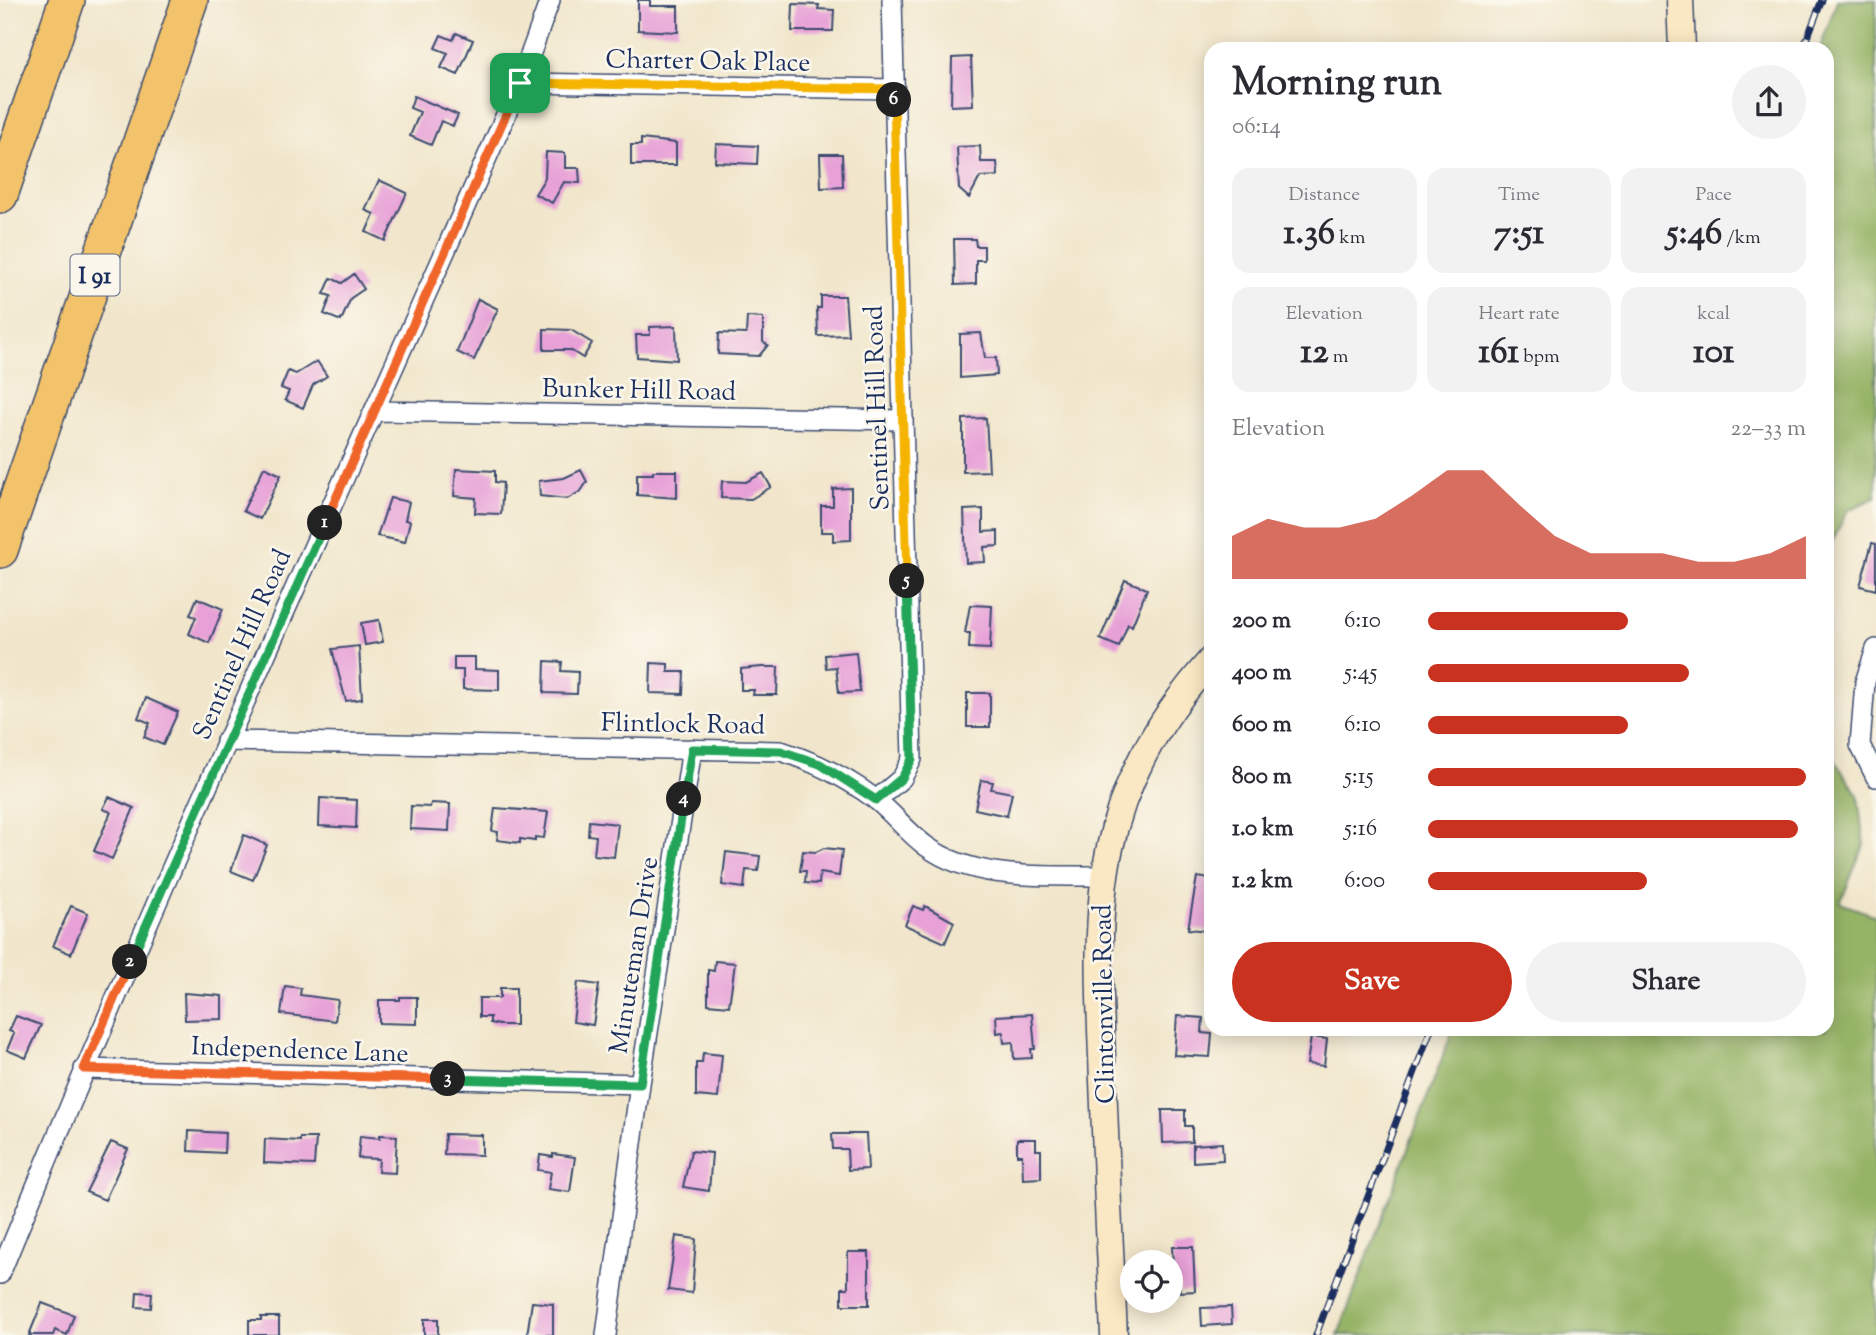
<!DOCTYPE html>
<html lang="en">
<head>
<meta charset="utf-8">
<style>
	:root { --surface:#fff; --page:#f2f2f3; --text:#2b2b33; --muted:#7c7c81; --accent:#c8321e }
	body { margin:0; font-family:"Sorts Mill Goudy",serif; background:var(--page); color:var(--text); height:100vh; display:flex; flex-direction:column; font-size:26px; white-space:nowrap }
	* { box-sizing:border-box; margin:0 }
	p { font-size:23px; color:var(--muted) }
	.icon { flex:none; width:38px; height:38px; fill:none; stroke:currentColor; stroke-width:2; stroke-linecap:round; stroke-linejoin:round }
	.map { position:relative; flex:1; overflow:hidden }
	.sheet { position:absolute; left:1204px; top:42px; width:630px; height:994px; display:flex; flex-direction:column; background:var(--surface); border-radius:21px; box-shadow:0 4px 18px #0003 }
	.sheet>* { flex:none }
	.controls { position:absolute; left:1120px; top:1250px; display:grid; gap:14px }
	.controls a { display:grid; place-items:center; width:63px; height:63px; border-radius:50%; background:var(--surface); box-shadow:0 4px 18px #0003; font-size:35px }
	.pin { position:absolute; display:grid; place-items:center; width:60px; height:60px; color:#fff; margin:-30px; border-radius:14px; box-shadow:0 4px 10px #0006 }
	.km { position:absolute; width:35px; height:35px; margin:-18px; border-radius:50%; background:#222; color:#fff; font-size:19px; line-height:35px; text-align:center }
	.round { display:grid; place-items:center; flex:none; width:74px; height:74px; border-radius:37px; background:var(--page) }
	.overview { display:flex; align-items:center; justify-content:space-between; height:119px; padding:0 28px }
	h1 { font-size:38px; font-weight:800; line-height:52px }
	.metrics { display:grid; grid-template-columns:repeat(3,1fr); gap:10px; height:119px; padding:7px 28px }
	.metrics div { display:grid; align-content:center; border-radius:18px; background:var(--page); text-align:center }
	.metrics b { font-size:35px; font-weight:800 }
	.metrics small { font-size:19px; font-weight:400 }
	.metrics p { font-size:19px }
	.chart { height:196px; padding:14px 28px }
	.chart p { display:flex; justify-content:space-between }
	.chart svg { width:100%; height:126px; margin-top:7px; fill:var(--accent); opacity:.7 }
	.primary-button { display:flex; gap:14px; margin-top:auto; padding:14px 28px }
	.primary-button a { flex:1; height:80px; border-radius:42px; background:var(--accent); color:#fff; font-size:28px; font-weight:800; line-height:80px; text-align:center }
	.primary-button a+a { background:var(--page); color:var(--text) }
	ul { padding:0 28px; list-style:none; font-size:23px }
	li { display:grid; grid-template-columns:112px 84px 1fr; align-items:center; height:52px }
	li i { height:18px; border-radius:9px; background:var(--accent) }
	.map>svg:first-child { display:block }
	.forest { fill:#96b466; stroke:#587262; stroke-width:2 }
	.building { fill:#e7a1d7 }
	.lines { fill:none; stroke-linecap:round; stroke-linejoin:round }
	.street-casing { stroke:#3b4a6e; stroke-width:22 }
	.secondary-casing { stroke:#3b4a6e; stroke-width:29 }
	.highway-casing { stroke:#3b4a6e; stroke-width:38 }
	.street { stroke:#fff; stroke-width:19 }
	.secondary { stroke:#fae7c3; stroke-width:26 }
	.highway { stroke:#f2c36a; stroke-width:35 }
	.rail-casing { stroke:#1b2f5e; stroke-width:7 }
	.rail { stroke:#fbf7ec; stroke-width:4.5; stroke-dasharray:13; stroke-linecap:butt }
	.split-1-casing { stroke:#fff; stroke-width:14 }
	.split-2-casing { stroke:#fff; stroke-width:14 }
	.split-3-casing { stroke:#fff; stroke-width:14 }
	.split-4-casing { stroke:#fff; stroke-width:14 }
	.split-5-casing { stroke:#fff; stroke-width:14 }
	.split-6-casing { stroke:#fff; stroke-width:14 }
	.split-7-casing { stroke:#fff; stroke-width:14 }
	.split-1 { stroke:#f0652b; stroke-width:9 }
	.split-2 { stroke:#22a559; stroke-width:9 }
	.split-3 { stroke:#f0652b; stroke-width:9 }
	.split-4 { stroke:#22a559; stroke-width:9 }
	.split-5 { stroke:#22a559; stroke-width:9 }
	.split-6 { stroke:#f5b400; stroke-width:9 }
	.split-7 { stroke:#f5b400; stroke-width:9 }
	.labels { text-anchor:middle; stroke-width:5; stroke-linejoin:round; paint-order:stroke }
	.shield { fill:#fbf7ec; stroke:#5e6b89; stroke-width:2 }
	.shield-label { font-size:24px; font-weight:bold; fill:#1b2f5e }
	.street-label { font-size:26px; fill:#1b2f5e; stroke:#fbf7ec }
</style>
</head>
<body>
<div class="map">
<svg width="1876" height="1335" viewBox="0 0 1876 1335">
	<rect width="100%" height="100%" fill="#fbf7ec"/>
	<filter id="ink" filterUnits="userSpaceOnUse"><feTurbulence type="fractalNoise" baseFrequency=".0143" numOctaves="2"/><feDisplacementMap in="SourceGraphic" scale="14" xChannelSelector="R" yChannelSelector="G"/><feConvolveMatrix kernelMatrix="1 2 1 2 8 2 1 2 1" color-interpolation-filters="sRGB"/></filter>
	<filter id="wash" filterUnits="userSpaceOnUse"><feTurbulence type="fractalNoise" baseFrequency=".00686" numOctaves="4" result="noise"/><feDisplacementMap in="SourceGraphic" scale="28" xChannelSelector="R" yChannelSelector="G"/><feGaussianBlur stdDeviation="1.57" result="paint"/><feColorMatrix in="noise" values="0 0 0 0 0 0 0 0 0 0 0 0 0 0 0 0 0 1.4 0 .05"/><feComposite in="paint" operator="in"/></filter>
	<g filter="url(#wash)">
		<rect width="100%" height="100%" fill="#f1e6cb"/>
		<path class="forest" d="M1837 0H1876V497L1848 510 1827 551V501L1833 494 1834 460 1827 442V49H1820Z
			M1827 749 1858 795 1864 845 1840 903 1876 916V1335H1338L1453 1029H1827Z"/>
		<g id="blocks">
			<path class="building" d="M638 0H650V6H678V32L638 30Z
				M793 4 819 5 818 9 834 10 833 31H792Z
				M456 33 473 40 458 75 441 68 448 53 435 48 441 35 453 40Z
				M971 57 973 105 951 106 952 58Z
				M414 96 458 115 453 126 441 121 431 145 410 136 420 112 410 108Z
				M641 139 676 143V165H631V145H641Z
				M716 144 758 146 757 164 715 162Z
				M980 146 981 162H997L998 176 980 177 969 198 959 189 957 147Z
				M546 152 565 153V168H579L580 183 564 182 552 203 535 194 545 178Z
				M820 154H842L843 187 821 188Z
				M379 180 407 193 385 241 366 232 374 214 365 210Z
				M954 239H975L976 246H984V260H976V284L955 285Z
				M354 274 364 289 351 298 341 321 324 314 331 296 324 294 331 278 342 283Z
				M821 296H845L848 335 818 336 817 308H821Z
				M478 299 498 309 474 360 457 352Z
				M747 317 763 318V342L768 345 759 356 718 354 719 333 746 334Z
				M676 326 677 360 637 357 636 335H650V327Z
				M544 329 571 330 592 343 583 358 570 350H544Z
				M981 333 985 358H996L997 375 960 378V334Z
				M317 361 327 376 313 385 303 408 285 400 289 391 281 388 288 371 296 374Z
				M986 418 989 471 963 472V419Z
				M264 467 281 475 260 519 243 511Z
				M456 469 495 471V482L503 483 501 514 475 513 476 498 454 496Z
				M581 470 587 482 581 491 567 499 540 496 539 481 564 478Z
				M653 471H677V498L637 495V474H653Z
				M763 473 771 487 751 499 721 498 722 481 746 482Z
				M851 488V540L833 541V532H821V506H833V489Z
				M390 498 409 502 405 520 410 521 405 542 377 536Z
				M983 509V532L998 531V546L984 547 985 562 966 563 964 510Z
				M1872 543 1876 544V590L1860 586Z
				M1125 580 1147 589 1132 626 1128 624 1119 647 1100 639Z
				M197 598 223 609 209 643 189 634 196 617 190 615Z
				M970 605 992 606 990 649 969 648 970 633H965Z
				M379 620 383 642 365 645 361 623Z
				M359 646 362 699 346 701 332 649Z
				M856 652 860 692 839 693 836 667 826 668 825 655Z
				M454 657H475V669L499 670V690L463 689V670H454Z
				M545 661 562 662 561 671 578 672 577 694 544 693Z
				M651 663 668 664V672H684L683 694 650 693Z
				M762 667H778L777 695H753L754 690H741V669Z
				M967 693H990V727H967Z
				M146 698 178 712 163 745 144 737 150 723 138 718Z
				M981 780 993 782 991 789 1012 793 1007 816 975 809Z
				M109 797 134 808 112 859 94 851 111 812 103 809Z
				M320 798 357 800 356 828 319 826Z
				M431 803 450 804 449 831 410 829 411 806 430 807Z
				M495 808 548 812 544 838 535 837V841L520 839V843L497 840 498 832 492 831Z
				M589 821 618 824 614 857 594 855 596 836 588 835Z
				M244 835 267 845 253 880 231 871Z
				M824 848 842 850 839 876 820 873 819 884 805 883 806 871H800L803 851 816 852Z
				M726 852 760 856 758 871 746 870 744 888 722 885Z
				M1197 877 1211 879 1209 931 1188 929Z
				M71 906 88 913 71 954 53 946Z
				M913 906 923 910 925 906 954 922 945 943 905 925Z
				M715 961 735 963 729 1006 708 1004V970L714 971Z
				M578 982 599 985 593 1025 573 1022Z
				M285 986 301 988 300 995 338 1000 335 1021 281 1014Z
				M500 988H516V1025H499L490 1023V1017H479V998H500Z
				M184 993 222 996V1019L185 1020Z
				M400 997H417V1024L379 1023V1000H400Z
				M1032 1014 1035 1049H1031L1032 1058 1014 1059 1013 1042 1004 1043 1003 1032 997 1033 996 1016Z
				M16 1016 41 1025 26 1058 7 1050 14 1033 9 1031Z
				M1177 1016 1203 1018 1202 1033 1212 1034 1210 1057 1174 1055Z
				M1311 1037 1327 1039 1324 1066 1307 1064Z
				M703 1053 722 1055 718 1098 696 1096V1063H702Z
				M1162 1110H1185V1126H1192V1142L1163 1143Z
				M189 1131 225 1133 224 1153 188 1151Z
				M445 1134 482 1135V1155L444 1154Z
				M832 1134H866L868 1169 848 1170 847 1149H833Z
				M380 1135 397 1136 395 1173 378 1172 379 1159 358 1158 360 1136 380 1138Z
				M300 1138H316L314 1165 264 1163 265 1139 300 1141Z
				M1017 1139H1036V1150H1041V1178L1023 1179 1022 1155H1017Z
				M111 1142 128 1149 105 1200 86 1192Z
				M1222 1143 1223 1160 1193 1162V1145Z
				M691 1151 712 1153 709 1191 683 1187Z
				M553 1154 575 1157 570 1192 548 1189 551 1172 538 1170 540 1155 553 1157Z
				M676 1236 696 1239 692 1293 668 1290Z
				M1172 1247H1193L1195 1291 1180 1292 1179 1283H1174Z
				M848 1252H869V1305H842V1288H848Z
				M137 1292 152 1293 151 1308 136 1307Z
				M532 1302 553 1304V1335H527Z
				M42 1303 74 1315 67 1335 55 1330 53 1335H29Z
				M1231 1307 1232 1324 1202 1326 1201 1308Z
				M261 1317H279V1335H249V1320H261Z
				M424 1319H438V1335H424Z"/>
		</g>
	</g>
	<g filter="url(#ink)">
		<use href="#blocks" fill-opacity="0" stroke="#3b4a6e" stroke-width="2"/>
		<g class="lines">
			<g class="street-casing">
				<path id="street" d="M520 83 894 89
					M375 411 902 420
					M1876 649 1865 682 1860 745 1876 777
					M226 741 781 751C815 762 846 777 875 799 893 813 908 833 926 846 975 882 1046 875 1103 876
					M876 800 902 778 912 759 892 0
					M84 1069 640 1084
					M0 1274C164 873 345 479 520 83L550 0
					M606 1335 640 1084 692 749"/>
			</g>
			<g class="secondary-casing">
				<path id="secondary" d="M1680 0 1682 49
					M1114 1335C1110 1250 1106 1166 1103 1081 1096 907 1087 800 1211 660"/>
			</g>
			<g class="highway-casing">
				<path id="highway" d="M0 195 67 0
					M0 550 190 0"/>
			</g>
			<use href="#street" class="street"/>
			<use href="#secondary" class="secondary"/>
			<use href="#highway" class="highway"/>
			<g class="rail-casing">
				<path id="rail" d="M1803 49 1822 0
					M1316 1335 1431 1029"/>
			</g>
			<use href="#rail" class="rail"/>
		</g>
	</g>
	<g class="lines" filter="url(#ink)">
		<g class="split-1-casing">
			<path id="split-1" d="M325 523 520 83"/>
		</g>
		<g class="split-2-casing">
			<path id="split-2" d="M130 962 325 523"/>
		</g>
		<g class="split-3-casing">
			<path id="split-3" d="M130 962 84 1069 448 1079"/>
		</g>
		<g class="split-4-casing">
			<path id="split-4" d="M448 1079 640 1084 684 799"/>
		</g>
		<g class="split-5-casing">
			<path id="split-5" d="M684 799 692 749 781 751 820 764 876 800 902 778 912 759 907 581"/>
		</g>
		<g class="split-6-casing">
			<path id="split-6" d="M894 100 907 581"/>
		</g>
		<g class="split-7-casing">
			<path id="split-7" d="M520 83 894 89V100"/>
		</g>
		<use href="#split-1" class="split-1"/>
		<use href="#split-2" class="split-2"/>
		<use href="#split-3" class="split-3"/>
		<use href="#split-4" class="split-4"/>
		<use href="#split-5" class="split-5"/>
		<use href="#split-6" class="split-6"/>
		<use href="#split-7" class="split-7"/>
	</g>
	<g class="labels">
		<rect class="shield" x="70.5" y="254.5" width="49" height="41" rx="5"/>
		<g class="shield-label">
			<text x="95" y="283">I 91</text>
		</g>
		<g class="street-label">
			<text transform="translate(708 60) rotate(1)" y="9">Charter Oak Place</text>
			<text transform="translate(639 389) rotate(1)" y="9">Bunker Hill Road</text>
			<text transform="translate(876 408) rotate(-92)" y="9">Sentinel Hill Road</text>
			<text transform="translate(241 644) rotate(-66)" y="9">Sentinel Hill Road</text>
			<text transform="translate(683 723) rotate(1)" y="9">Flintlock Road</text>
			<text transform="translate(633 955) rotate(-81)" y="9">Minuteman Drive</text>
			<text transform="translate(1103 1004) rotate(-91)" y="9">Clintonville Road</text>
			<text transform="translate(300 1049) rotate(2)" y="9">Independence Lane</text>
		</g>
	</g>
</svg>
<div class="controls">
<a><svg class="icon" aria-label="locate" viewBox="0 0 24 24"><circle cx="12" cy="12" r="6"/><path d="M12 2v4M12 18v4M2 12h4M18 12h4"/></svg></a>
</div>
<div class="pin" style="left:520px;top:83px;background:#1e9e55"><svg class="icon" aria-label="arrive" viewBox="0 0 24 24"><path d="M6 21V4h12l-3 4 3 4H6"/></svg></div>
<b class="km" style="left:325px;top:523px">1</b>
<b class="km" style="left:130px;top:962px">2</b>
<b class="km" style="left:448px;top:1079px">3</b>
<b class="km" style="left:684px;top:799px">4</b>
<b class="km" style="left:907px;top:581px">5</b>
<b class="km" style="left:894px;top:100px">6</b>
<section class="sheet">
<div class="overview"><div><h1>Morning run</h1><p>06:14</p></div><a class="round"><svg class="icon" aria-label="share" viewBox="0 0 24 24"><path d="M12 15V3M7 8l5-5 5 5M5 13v7h14v-7"/></svg></a></div>
<div class="metrics">
<div><p>Distance</p><b>1.36<small> km</small></b></div>
<div><p>Time</p><b>7:51</b></div>
<div><p>Pace</p><b>5:46<small> /km</small></b></div>
</div>
<div class="metrics">
<div><p>Elevation</p><b>12<small> m</small></b></div>
<div><p>Heart rate</p><b>161<small> bpm</small></b></div>
<div><p>kcal</p><b>101</b></div>
</div>
<div class="chart"><p><span>Elevation</span>22–33 m</p>
<svg viewBox="0 0 160 44" preserveAspectRatio="none"><path d="M0 44V29L10 23L20 26L30 26L40 23L50 15L60 6L70 6L80 18L90 29L100 35L110 35L120 35L130 38L140 38L150 35L160 29V44z"/></svg>
</div>
<ul>
<li><b>200 m</b>6:10<i style="width:53%"></i></li>
<li><b>400 m</b>5:45<i style="width:69%"></i></li>
<li><b>600 m</b>6:10<i style="width:53%"></i></li>
<li><b>800 m</b>5:15<i style="width:100%"></i></li>
<li><b>1.0 km</b>5:16<i style="width:98%"></i></li>
<li><b>1.2 km</b>6:00<i style="width:58%"></i></li>
</ul>
<div class="primary-button"><a>Save</a><a>Share</a></div>
</section>
</div>
</body>
</html>
